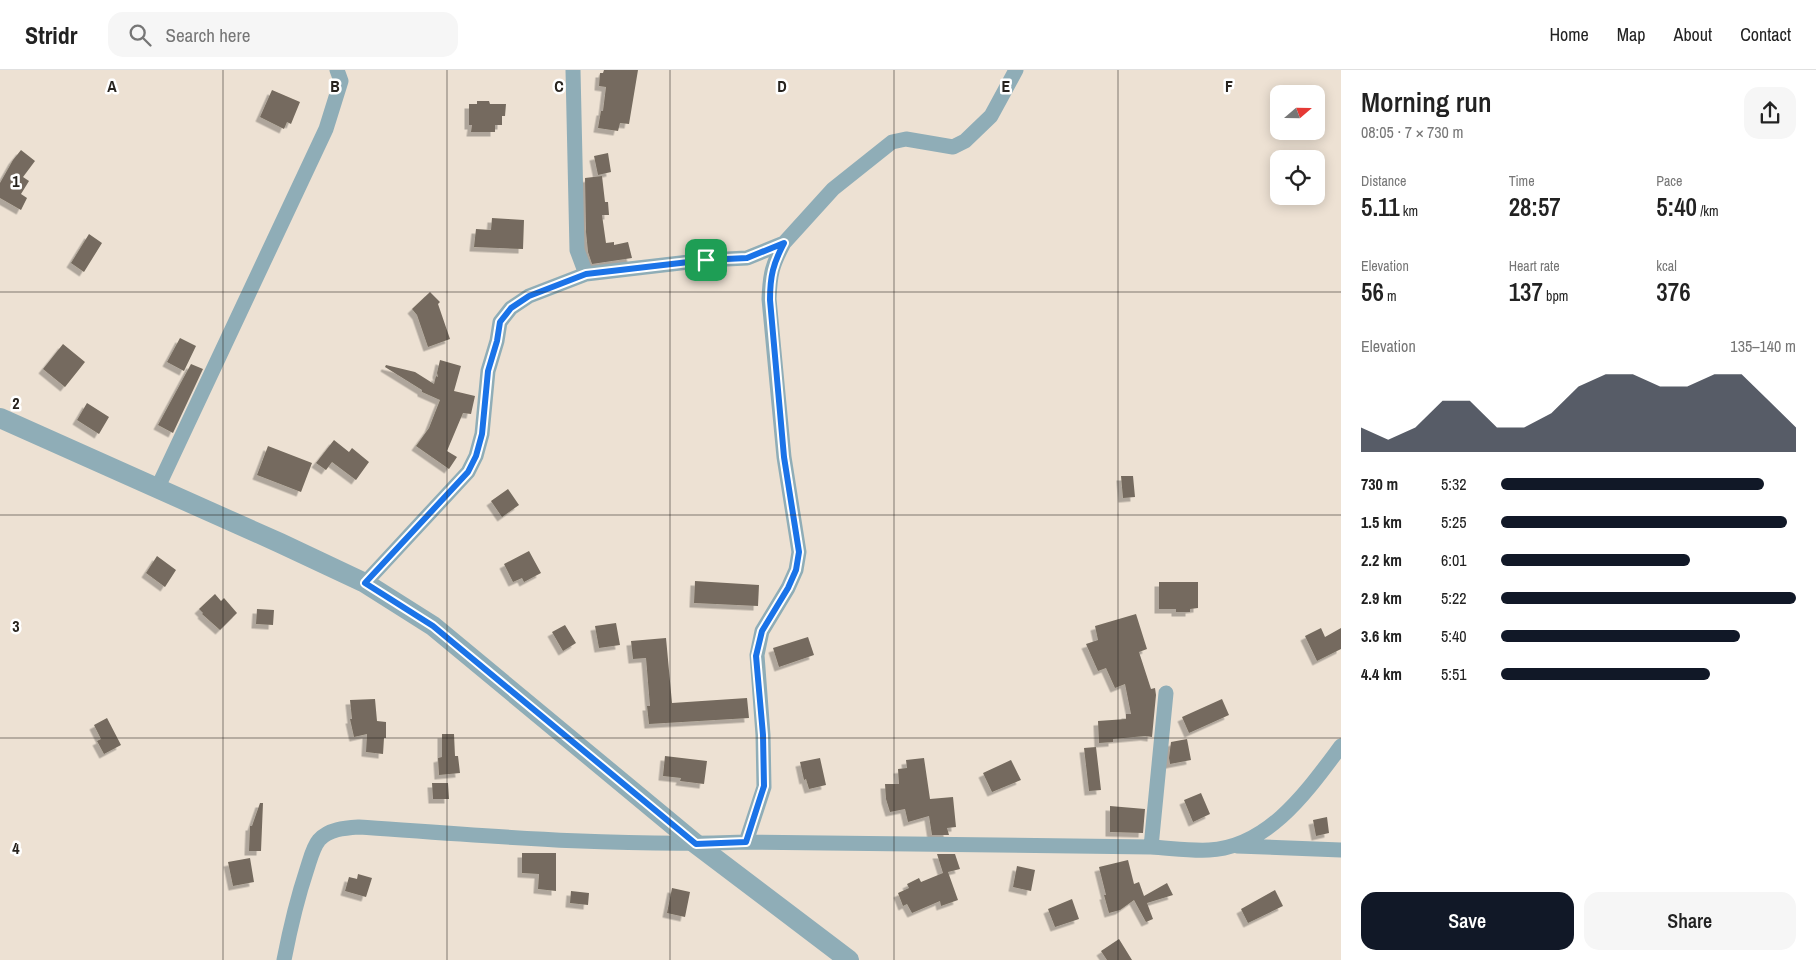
<!DOCTYPE html>
<html lang="en">
<head>
<meta charset="utf-8">
<style>
	:root { --surface:#fff; --page:#f6f6f6; --text:#222; --muted:#767676; --line:#e0e0e0; --accent:#111827 }
	body { margin:0; font-family:"Archivo Narrow",sans-serif; background:var(--page); color:var(--text); height:100vh; display:flex; flex-direction:column; font-size:19px; white-space:nowrap }
	* { box-sizing:border-box; margin:0 }
	p { font-size:16px; color:var(--muted) }
	.icon { flex:none; width:28px; height:28px; fill:none; stroke:currentColor; stroke-width:2; stroke-linecap:round; stroke-linejoin:round }
	.map { position:relative; flex:1; overflow:hidden }
	.details { display:flex; flex-direction:column; background:var(--surface); width:475px }
	.details>* { flex:none }
	.needle { width:32px; rotate:70deg }
	.tools { position:absolute; left:1270px; top:15px; display:grid; gap:10px }
	.tools a { display:grid; place-items:center; width:55px; height:55px; border-radius:10px; background:var(--surface); box-shadow:0 2px 12px #0003; font-size:25px }
	.pin { position:absolute; display:grid; place-items:center; width:42px; height:42px; color:#fff; margin:-21px; border-radius:10px; box-shadow:0 2px 8px #0006 }
	.round { display:grid; place-items:center; flex:none; width:52px; height:52px; border-radius:15px; background:var(--page) }
	.headline { display:flex; align-items:center; justify-content:space-between; height:85px; padding:0 20px }
	h1 { font-size:28px; font-weight:600; line-height:38px }
	.stats { display:grid; grid-template-columns:repeat(3,1fr); gap:8px; height:85px; padding:5px 20px }
	.stats div { display:grid; align-content:center }
	.stats b { font-size:25px; font-weight:600 }
	.stats small { font-size:14px; font-weight:400 }
	.stats p { font-size:14px }
	.chart { height:140px; padding:10px 20px }
	.chart p { display:flex; justify-content:space-between }
	.chart svg { width:100%; height:90px; margin-top:5px; fill:var(--accent); opacity:.7 }
	.cta { display:flex; gap:10px; margin-top:auto; padding:10px 20px }
	.cta a { flex:1; height:58px; border-radius:15px; background:var(--accent); color:#fff; font-size:20px; font-weight:600; line-height:58px; text-align:center }
	.cta a+a { background:var(--page); color:var(--text) }
	ul { padding:0 20px; list-style:none; font-size:16px }
	li { display:grid; grid-template-columns:80px 60px 1fr; align-items:center; height:38px }
	li i { height:12px; border-radius:6px; background:var(--accent) }
	header { display:flex; align-items:center; gap:30px; box-sizing:border-box; height:70px; padding:0 25px; background:var(--surface); border-bottom:1px solid var(--line) }
	header strong { font-size:24px }
	nav { display:flex; gap:28px; margin-inline-start:auto; font-size:18px }
	.search { width:350px; height:45px; background:var(--page); display:flex; align-items:center; gap:12px; box-sizing:border-box; padding:0 18px; border-radius:15px; color:var(--muted); font-size:19px }
	main { display:flex; flex:1; min-height:0 }
	.map>svg:first-child { display:block }
	.building { fill:#756b5e; filter:url(#shadow) }
	.lines { fill:none; stroke-linecap:round; stroke-linejoin:round }
	.minor { stroke:#8fadb7; stroke-width:15 }
	.tertiary { stroke:#8fadb7; stroke-width:20 }
	.route-casing { stroke:#fff; stroke-width:10 }
	.route { stroke:#1a73e8; stroke-width:6 }
	.grid { fill:none; stroke:#27231e; stroke-width:1; stroke-opacity:0.55 }
	.grid-label { font-size:16px; text-anchor:middle; font-weight:bold; fill:#27231e; stroke:#fff; stroke-width:5; stroke-linejoin:round; paint-order:stroke }
</style>
</head>
<body>
<header>
<strong>Stridr</strong>
<div class="search"><svg class="icon" aria-label="search" viewBox="0 0 24 24"><circle cx="10" cy="10" r="6"/><path d="M15 15l6 6"/></svg>Search here</div>
<nav><a>Home</a><a>Map</a><a>About</a><a>Contact</a></nav>
</header>
<main>
<div class="map">
<svg width="1341" height="890" viewBox="0 0 1341 890">
	<defs>
		<filter id="shadow"><feDropShadow dx="-4.5" dy="4.5" stdDeviation="0" flood-color="#0004"/></filter>
	</defs>
	<rect width="100%" height="100%" fill="#ede1d3"/>
	<path class="building" d="M604 0H638L629 54 620 53 618 61 598 58 601 41H603L606 17 599 16 600 3H603Z
		M272 20 300 32 291 54 287 52 284 59 260 47Z
		M477 31H489L490 34H506L505 46H502V55H495V62H471L472 55H469V34H477Z
		M21 80 35 91 23 107 29 111 21 124 27 128 21 140 0 128V113L13 90Z
		M608 83 611 102 598 105 594 86Z
		M602 106 605 132H608L609 145H602L606 173 614 172V175L628 172 632 188 592 194 588 182 586 162 585 108Z
		M492 148 524 150 523 179 474 177 476 159 491 160Z
		M89 164 102 173 84 202 71 193Z
		M430 222 440 232 438 234 450 269 428 277 417 245 412 239Z
		M180 268 196 276 184 301 167 292Z
		M63 274 85 292 65 317 43 299Z
		M440 290 461 296 454 321 475 326 471 344 463 343 447 381 457 387 449 399 416 376 429 358 440 330 422 322V320L385 297 386 295 415 302 434 314 436 306 438 307 437 303Z
		M191 294 203 299 173 363 158 355Z
		M87 333 109 347 99 364 77 350Z
		M334 370 349 382 352 378 369 392 356 410 332 392 326 400 316 393Z
		M268 376 312 393 301 422 257 405Z
		M1121 406H1133L1135 427 1123 428Z
		M508 419 519 435 502 447 491 431Z
		M529 481 541 503 524 512 522 508 513 512 504 494Z
		M157 486 176 500 165 517 146 503Z
		M695 511 759 515 758 536 694 533Z
		M1159 512H1198V538L1190 539V542H1176V539H1159Z
		M215 524 221 531 224 528 237 543 220 560 202 544 203 543 199 539Z
		M257 539 274 540 273 555 256 554Z
		M1136 544 1147 579 1139 582 1151 619 1155 618 1156 625 1152 667 1145 666 1113 669V672L1099 673 1098 651 1126 649V644H1131L1125 614 1115 618 1106 598 1098 601 1086 574 1098 570 1095 556Z
		M616 553 620 575 599 578 595 556Z
		M565 555 576 573 563 581 552 562Z
		M1321 558 1325 567 1341 558V579L1317 591 1305 566Z
		M808 567 814 585 779 597 773 578Z
		M666 568 672 633 747 628 749 648 649 654 647 636H650L646 588 633 589 631 571Z
		M375 629 377 651 386 652V668H384L383 684 366 682 367 664 354 667 350 649H352L350 630Z
		M1222 629 1229 645 1189 663 1182 647Z
		M107 648 121 675 104 684 97 671 101 669 94 655Z
		M442 664H454L455 686H458L460 703 439 705 438 688 442 687Z
		M1187 669 1191 690 1170 694 1169 688 1171 672Z
		M1096 677 1101 720 1089 721 1084 678Z
		M665 686 707 691 704 714 680 711 681 708 663 706Z
		M820 688 826 715 809 719 806 709 804 710 800 692Z
		M924 688 930 729 953 727 956 757 947 758 949 765H932L929 746 908 752 905 739 890 742 886 729 885 714H899L898 699 907 698 906 690Z
		M1011 690 1021 710 992 722 983 703Z
		M432 713H448L449 729H433Z
		M1201 723 1210 744 1193 752 1184 730Z
		M260 733H263L261 781H249L250 756H252Z
		M1110 736 1145 739 1143 763 1110 762Z
		M1327 747 1329 763 1316 766 1313 750Z
		M522 783H556V821L538 819 539 804 522 803Z
		M937 784H955L960 799 948 802 958 830 941 836 940 831 912 843 907 834 903 836 898 823 909 818 907 814 919 808 921 812 943 803Z
		M250 788 254 812 233 816 228 792Z
		M1128 790 1134 814 1139 812 1144 826 1167 813 1173 825 1147 833 1153 849 1146 852 1134 830 1120 840 1109 843 1104 825H1106L1099 797Z
		M1017 796 1035 800 1031 821 1013 817Z
		M358 804 372 808 366 827 345 821 349 807 357 809Z
		M672 818 690 822 685 847 667 843Z
		M1275 820 1283 836 1248 853 1241 839Z
		M571 821 589 823 588 835 570 833Z
		M1072 829 1079 849 1055 857 1048 839Z
		M1119 869 1132 890H1107L1101 881Z"/>
	<g class="lines">
		<path class="minor" d="M573 0 577 180 586 204
			M157 419 326 59 341 11 337 0
			M365 513 468 402 476 386 482 364 488 301 497 271 500 252 511 238 529 226 586 204 706 190 747 188 784 173 833 119 892 72 906 69 953 77 965 71 991 46 1016 0
			M746 772 764 717 763 665 757 585 762 561 788 518 796 500 799 482 784 387 769 229C770 204 772 195 784 173
			M1237 776 1341 780
			M1151 777 1166 623
			M284 890C290 859 297 829 307 799 310 790 313 777 319 770 329 759 345 758 359 757 488 766 617 777 746 772L1151 777C1170 778 1190 781 1209 780 1269 777 1308 720 1341 676"/>
		<path class="tertiary" d="M0 348 280 473 365 513 433 556 696 774 849 890"/>
	</g>
	<g class="lines">
		<g class="route-casing">
			<path id="route" d="M784 173C773 194 770 206 770 230L784 387 799 482 796 500 788 518 762 561 756 586 763 665 764 716 746 772 696 774 433 556 365 513 468 402 476 386 482 364 488 301 497 271 500 252 511 238 529 226 586 204 706 190 747 188Z"/>
		</g>
		<use href="#route" class="route"/>
	</g>
	<path class="grid" d="M223 0V890M447 0V890M670 0V890M894 0V890M1118 0V890M0 222H1341M0 445H1341M0 668H1341"/>
	<g class="grid-label">
		<text x="112" y="22">A</text>
		<text x="335" y="22">B</text>
		<text x="559" y="22">C</text>
		<text x="782" y="22">D</text>
		<text x="1006" y="22">E</text>
		<text x="1229" y="22">F</text>
		<text x="16" y="117">1</text>
		<text x="16" y="339">2</text>
		<text x="16" y="562">3</text>
		<text x="16" y="784">4</text>
	</g>
</svg>
<div class="tools">
<a><svg class="needle" viewBox="-14 -14 28 28"><path d="M0-13l5 13h-10z" fill="#e53935"/><path d="M0 13l5-13h-10z" fill="#767676"/></svg></a>
<a><svg class="icon" aria-label="locate" viewBox="0 0 24 24"><circle cx="12" cy="12" r="6"/><path d="M12 2v4M12 18v4M2 12h4M18 12h4"/></svg></a>
</div>
<div class="pin" style="left:706px;top:190px;background:#1e9e55"><svg class="icon" aria-label="arrive" viewBox="0 0 24 24"><path d="M6 21V4h12l-3 4 3 4H6"/></svg></div>
</div>
<section class="details">
<div class="headline"><div><h1>Morning run</h1><p>08:05 · 7 × 730 m</p></div><a class="round"><svg class="icon" aria-label="share" viewBox="0 0 24 24"><path d="M12 15V3M7 8l5-5 5 5M5 13v7h14v-7"/></svg></a></div>
<div class="stats">
<div><p>Distance</p><b>5.11<small> km</small></b></div>
<div><p>Time</p><b>28:57</b></div>
<div><p>Pace</p><b>5:40<small> /km</small></b></div>
</div>
<div class="stats">
<div><p>Elevation</p><b>56<small> m</small></b></div>
<div><p>Heart rate</p><b>137<small> bpm</small></b></div>
<div><p>kcal</p><b>376</b></div>
</div>
<div class="chart"><p><span>Elevation</span>135–140 m</p>
<svg viewBox="0 0 160 44" preserveAspectRatio="none"><path d="M0 44V32L10 38L20 32L30 19L40 19L50 32L60 32L70 25L80 12L90 6L100 6L110 12L120 12L130 6L140 6L150 19L160 32V44z"/></svg>
</div>
<ul>
<li><b>730 m</b>5:32<i style="width:89%"></i></li>
<li><b>1.5 km</b>5:25<i style="width:97%"></i></li>
<li><b>2.2 km</b>6:01<i style="width:64%"></i></li>
<li><b>2.9 km</b>5:22<i style="width:100%"></i></li>
<li><b>3.6 km</b>5:40<i style="width:81%"></i></li>
<li><b>4.4 km</b>5:51<i style="width:71%"></i></li>
</ul>
<div class="cta"><a>Save</a><a>Share</a></div>
</section>
</main>
</body>
</html>
